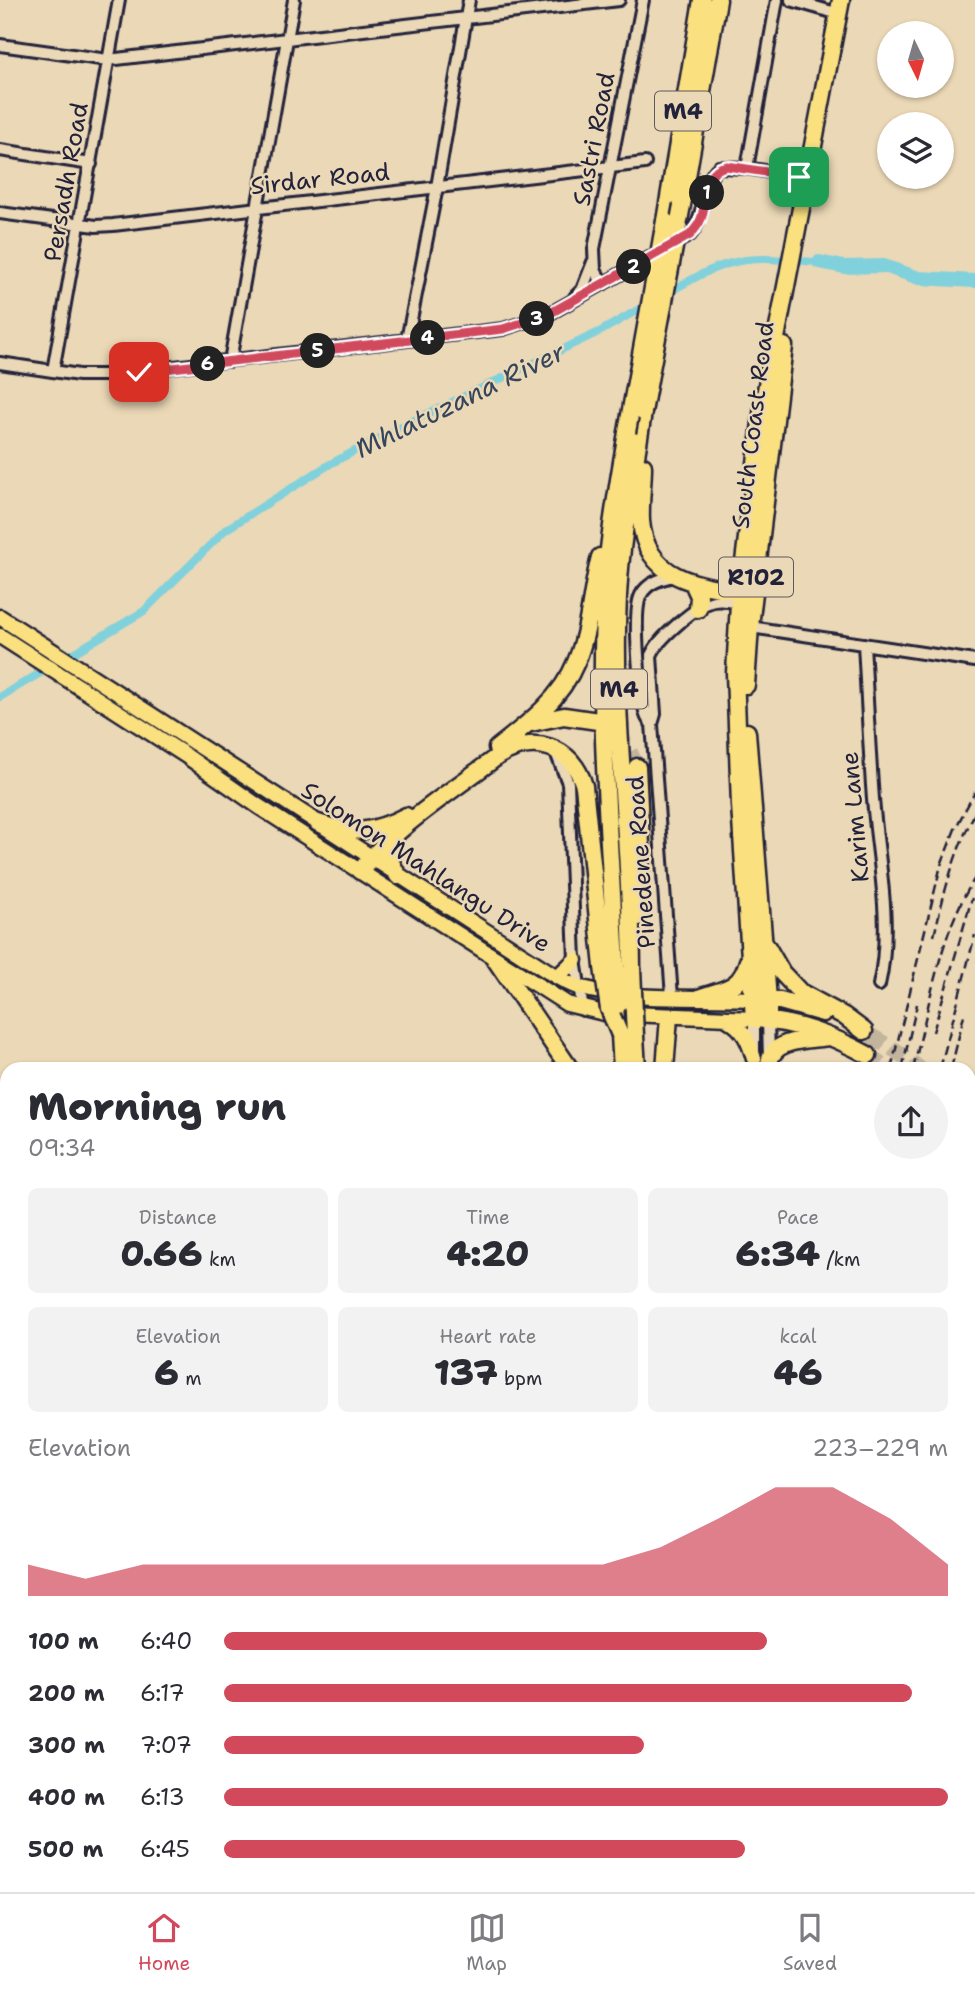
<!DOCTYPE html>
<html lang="en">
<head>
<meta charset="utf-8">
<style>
	:root { --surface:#fff; --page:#f2f2f3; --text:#2b2b33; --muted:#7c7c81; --line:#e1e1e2; --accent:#d1495b }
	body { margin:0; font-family:"Shantell Sans",sans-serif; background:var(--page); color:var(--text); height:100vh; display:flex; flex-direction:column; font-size:26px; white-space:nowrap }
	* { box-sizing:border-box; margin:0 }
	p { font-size:23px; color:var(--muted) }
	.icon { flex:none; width:38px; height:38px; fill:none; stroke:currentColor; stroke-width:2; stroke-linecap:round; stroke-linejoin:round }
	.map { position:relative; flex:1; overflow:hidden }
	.sheet { position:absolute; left:0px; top:1062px; width:976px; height:831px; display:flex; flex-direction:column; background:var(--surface); border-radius:21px 21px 0 0; box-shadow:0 2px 5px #0004 }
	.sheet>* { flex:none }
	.needle { width:46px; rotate:175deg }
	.tools { position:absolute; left:877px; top:21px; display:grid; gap:14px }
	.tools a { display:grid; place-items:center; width:77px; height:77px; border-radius:50%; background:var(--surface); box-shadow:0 2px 5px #0004; font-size:35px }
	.pin { position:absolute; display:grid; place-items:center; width:60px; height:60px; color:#fff; margin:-30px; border-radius:14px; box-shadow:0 4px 10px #0006 }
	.km { position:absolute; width:35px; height:35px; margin:-18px; border-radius:50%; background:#222; color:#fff; font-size:19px; line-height:35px; text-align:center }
	.round { display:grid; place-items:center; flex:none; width:74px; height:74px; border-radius:37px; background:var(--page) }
	.head { display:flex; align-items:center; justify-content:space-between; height:119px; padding:0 28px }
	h1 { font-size:38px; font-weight:800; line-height:52px }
	.stats { display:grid; grid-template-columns:repeat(3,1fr); gap:10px; height:119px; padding:7px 28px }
	.stats div { display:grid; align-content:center; border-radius:10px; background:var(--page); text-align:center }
	.stats b { font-size:35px; font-weight:800 }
	.stats small { font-size:19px; font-weight:400 }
	.stats p { font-size:19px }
	.chart { height:196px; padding:14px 28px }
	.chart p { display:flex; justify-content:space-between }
	.chart svg { width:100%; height:126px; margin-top:7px; fill:var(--accent); opacity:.7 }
	ul { padding:0 28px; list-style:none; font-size:23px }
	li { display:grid; grid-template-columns:112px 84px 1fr; align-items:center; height:52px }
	li i { height:18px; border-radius:9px; background:var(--accent) }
	.dock { display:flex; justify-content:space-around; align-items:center; height:98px; border-top:2px solid var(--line); background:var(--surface); font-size:19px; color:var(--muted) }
	.dock a { display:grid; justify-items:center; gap:4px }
	.dock .on { color:var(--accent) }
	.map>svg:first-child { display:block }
	.park { fill:#b0e6a9; stroke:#698472; stroke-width:2 }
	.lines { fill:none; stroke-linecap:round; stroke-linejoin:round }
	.canal { stroke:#81d1dc; stroke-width:8 }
	.river { stroke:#81d1dc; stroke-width:14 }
	.highway-tunnel { stroke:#c3b49d; stroke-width:16; stroke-dasharray:16 8; stroke-linecap:butt }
	.minor-casing { stroke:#22223b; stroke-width:16 }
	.major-casing { stroke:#22223b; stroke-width:19 }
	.highway-casing { stroke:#22223b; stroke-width:21 }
	.minor { stroke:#ebd8b6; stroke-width:10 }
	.major { stroke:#fbe080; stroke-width:14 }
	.highway { stroke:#fbe080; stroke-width:16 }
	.rail { stroke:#22223b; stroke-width:2.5; stroke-dasharray:10 5; stroke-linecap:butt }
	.highway-bridge-casing { stroke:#22223b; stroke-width:21; stroke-linecap:butt }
	.highway-bridge { stroke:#fbe080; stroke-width:16 }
	.route-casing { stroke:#fff; stroke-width:14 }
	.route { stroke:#d1495b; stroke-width:9 }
	.labels { text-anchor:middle; stroke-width:5; stroke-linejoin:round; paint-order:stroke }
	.shield { fill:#ebd8b6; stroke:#5e5960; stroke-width:2 }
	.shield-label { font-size:23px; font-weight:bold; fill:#22223b }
	.street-label { font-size:24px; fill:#22223b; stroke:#ebd8b6 }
	.water-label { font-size:26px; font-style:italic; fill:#35455b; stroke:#ebd8b6 }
</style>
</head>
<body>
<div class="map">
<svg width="975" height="1892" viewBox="0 0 975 1892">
	<rect width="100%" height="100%" fill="#ebd8b6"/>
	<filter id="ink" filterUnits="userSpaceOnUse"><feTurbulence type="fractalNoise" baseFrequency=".0143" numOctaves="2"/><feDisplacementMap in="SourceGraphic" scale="14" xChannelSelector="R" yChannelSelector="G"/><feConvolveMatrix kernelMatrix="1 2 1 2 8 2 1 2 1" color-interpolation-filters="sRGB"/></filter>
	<g filter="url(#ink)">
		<path class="park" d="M975 1847V1892H899L907 1887 970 1886V1850Z"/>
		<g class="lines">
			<path class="canal" d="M666 294C686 283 707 269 731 263 758 255 792 261 819 262
				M0 697 144 611 225 530 330 464 410 422 601 331 648 304
				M0 1823 7 1826
				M970 1837 975 1834
				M211 1886 233 1892
				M885 1892 893 1886"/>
			<path class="river" d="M819 262 844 267 884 266 919 278 975 281"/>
			<path class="highway-tunnel" d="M615 733 627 746 637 767
				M871 1036 898 1052 920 1069
				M868 1055 888 1069"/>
			<g class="minor-casing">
				<path id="minor" d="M791 0 839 14
					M0 45 108 60 619 0
					M0 150 91 164
					M747 168 777 0
					M0 213 96 226 113 225 645 163
					M603 284 595 270 594 249 643 0
					M575 297 582 290 593 262
					M407 340 437 187 469 0
					M230 361 294 0
					M0 363 79 375H104L503 329 547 315 690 235C707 215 702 179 719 167L747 168 817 180
					M53 371 119 0
					M744 626 975 661
					M864 644C867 695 869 747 873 799 878 861 893 924 879 985
					M652 724C649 721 647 719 646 715 640 695 632 612 641 595 647 583 661 579 673 576
					M557 755 568 783 575 960 583 1010
					M672 997 652 724 655 714 651 656C656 640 698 604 714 601 724 599 733 602 743 604
					M768 1020 769 1059
					M754 1069V1019
					M610 1892 611 1886"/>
			</g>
			<g class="major-casing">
				<path id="major" d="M0 617 549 972C558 977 568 984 578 987 633 1002 697 996 753 999
					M0 636 185 755 258 806 567 1004 604 1013 754 1019
					M557 977 575 960
					M727 1019C744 1029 749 1041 754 1059
					M970 1368 975 1362
					M970 1555 975 1553
					M970 1824 975 1809
					M758 1892 760 1886
					M769 1892 771 1886
					M942 1892V1886
					M959 1892V1886"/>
			</g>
			<g class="highway-casing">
				<path id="highway" d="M841 0 763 406 739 603 735 673 737 725 740 805 754 1019C796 1022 831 1035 868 1055
					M682 205 718 0
					M665 221 702 0
					M643 466C643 484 640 502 641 521 646 581 700 586 748 592
					M693 583 699 596 698 609
					M746 685 750 626 784 346
					M531 723 564 716 598 721
					M747 732 768 1000V1020
					M497 748C528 724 561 699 576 662 590 630 591 591 600 557
					M637 767 641 845 639 917
					M318 823C353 835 373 833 406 816
					M395 837 388 857 398 876
					M360 871C397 825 451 792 498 756 533 734 572 745 584 786L603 967
					M767 947 782 973 800 992 844 1016 864 1031
					M495 959 570 1069
					M616 966C610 843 598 718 605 595 608 540 618 486 627 432
					M632 968C631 844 612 720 618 596 621 534 634 473 643 412
					M701 997C725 989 741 989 748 961
					M759 1000 780 1001 823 1013
					M620 1035 622 1069
					M635 1036 637 1069
					M769 1064C772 1038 809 1040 829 1037
					M665 1069 669 1017
					M970 1116 975 1122
					M970 1139 975 1148
					M970 1172 975 1182
					M970 1746 975 1727
					M970 1787 975 1776
					M666 1892 667 1886
					M683 1892V1886"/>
			</g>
			<use href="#minor" class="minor"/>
			<use href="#major" class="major"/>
			<use href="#highway" class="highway"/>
			<path class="rail" d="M934 936C944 893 954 852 975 813
				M933 1032 972 898
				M891 1069 941 865 955 829 975 792
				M902 1069 917 1004
				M913 1069C930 1005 939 934 975 878
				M940 1069 975 935
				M951 1069 964 1015
				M0 1225 7 1226
				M629 1892 630 1886
				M714 1892 715 1886
				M725 1892 726 1886
				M738 1892 739 1886"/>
			<g class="highway-bridge-casing">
				<path id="highway-bridge" d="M643 412 682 205
					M627 432 665 221
					M616 966 618 1005
					M603 967 609 1009 620 1035
					M632 968 635 1036"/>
			</g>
			<use href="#highway-bridge" class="highway-bridge"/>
		</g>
	</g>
	<g class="lines" filter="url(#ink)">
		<g class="route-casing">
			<path id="route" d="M139 372 503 329 547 315 690 235C695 229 700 224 702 216 707 198 704 169 727 166L799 177"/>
		</g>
		<use href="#route" class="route"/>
	</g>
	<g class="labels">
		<g class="shield">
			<rect x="655" y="91.5" width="56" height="39" rx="5"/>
			<rect x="719" y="557.5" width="74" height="39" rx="5"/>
			<rect x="591" y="669.5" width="56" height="39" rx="5"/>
		</g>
		<g class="shield-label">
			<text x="683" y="119">M4</text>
			<text x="756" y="585">R102</text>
			<text x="619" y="697">M4</text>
		</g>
		<g class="street-label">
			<text transform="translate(594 139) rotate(-79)" y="8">Sastri Road</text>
			<text transform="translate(320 179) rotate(-6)" y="8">Sirdar Road</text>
			<text transform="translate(66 182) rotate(-80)" y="8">Persadh Road</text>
			<text transform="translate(753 425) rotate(-83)" y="8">South Coast Road</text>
			<text transform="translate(855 817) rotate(-95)" y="8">Karim Lane</text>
			<text transform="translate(641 862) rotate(-94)" y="8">Pinedene Road</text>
			<text transform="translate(426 867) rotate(33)" y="8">Solomon Mahlangu Drive</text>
		</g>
		<g class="water-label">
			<text transform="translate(460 400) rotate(-26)" y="9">Mhlatuzana River</text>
		</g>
	</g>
</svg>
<div class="tools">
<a><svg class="needle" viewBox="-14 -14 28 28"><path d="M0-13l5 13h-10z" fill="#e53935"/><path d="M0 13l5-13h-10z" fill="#7c7c81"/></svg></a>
<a><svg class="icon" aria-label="layers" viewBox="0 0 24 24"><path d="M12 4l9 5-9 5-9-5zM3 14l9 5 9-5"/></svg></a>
</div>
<div class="pin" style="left:799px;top:177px;background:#1e9e55"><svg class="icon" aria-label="arrive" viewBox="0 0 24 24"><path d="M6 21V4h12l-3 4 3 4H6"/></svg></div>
<div class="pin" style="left:139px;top:372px;background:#d93025"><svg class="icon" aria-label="check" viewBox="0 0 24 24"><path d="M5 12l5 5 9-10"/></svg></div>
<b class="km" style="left:707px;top:193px">1</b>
<b class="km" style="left:634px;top:267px">2</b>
<b class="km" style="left:537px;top:319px">3</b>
<b class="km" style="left:428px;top:338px">4</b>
<b class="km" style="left:318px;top:351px">5</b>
<b class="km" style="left:208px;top:364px">6</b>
<section class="sheet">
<div class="head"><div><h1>Morning run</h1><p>09:34</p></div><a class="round"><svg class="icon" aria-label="share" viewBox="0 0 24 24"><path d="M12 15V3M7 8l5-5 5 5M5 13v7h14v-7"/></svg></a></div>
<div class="stats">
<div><p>Distance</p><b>0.66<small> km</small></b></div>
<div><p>Time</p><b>4:20</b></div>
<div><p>Pace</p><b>6:34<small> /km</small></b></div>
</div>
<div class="stats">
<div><p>Elevation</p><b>6<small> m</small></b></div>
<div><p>Heart rate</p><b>137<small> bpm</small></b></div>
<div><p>kcal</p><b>46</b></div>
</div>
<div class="chart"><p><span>Elevation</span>223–229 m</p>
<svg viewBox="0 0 160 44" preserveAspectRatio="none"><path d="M0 44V33L10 38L20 33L30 33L40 33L50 33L60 33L70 33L80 33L90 33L100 33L110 27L120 17L130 6L140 6L150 17L160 33V44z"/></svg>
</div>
<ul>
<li><b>100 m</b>6:40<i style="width:75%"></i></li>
<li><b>200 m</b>6:17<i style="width:95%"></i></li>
<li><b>300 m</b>7:07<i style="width:58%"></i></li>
<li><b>400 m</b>6:13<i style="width:100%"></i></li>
<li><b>500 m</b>6:45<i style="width:72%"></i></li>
</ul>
</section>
</div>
<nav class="dock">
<a class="on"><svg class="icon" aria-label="home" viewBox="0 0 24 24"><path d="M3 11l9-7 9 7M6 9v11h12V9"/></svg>Home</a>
<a><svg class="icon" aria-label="map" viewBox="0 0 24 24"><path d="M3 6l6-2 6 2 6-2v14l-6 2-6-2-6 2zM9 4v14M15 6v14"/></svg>Map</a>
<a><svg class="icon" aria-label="saved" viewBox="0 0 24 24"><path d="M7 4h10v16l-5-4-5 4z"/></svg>Saved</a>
</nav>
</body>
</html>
